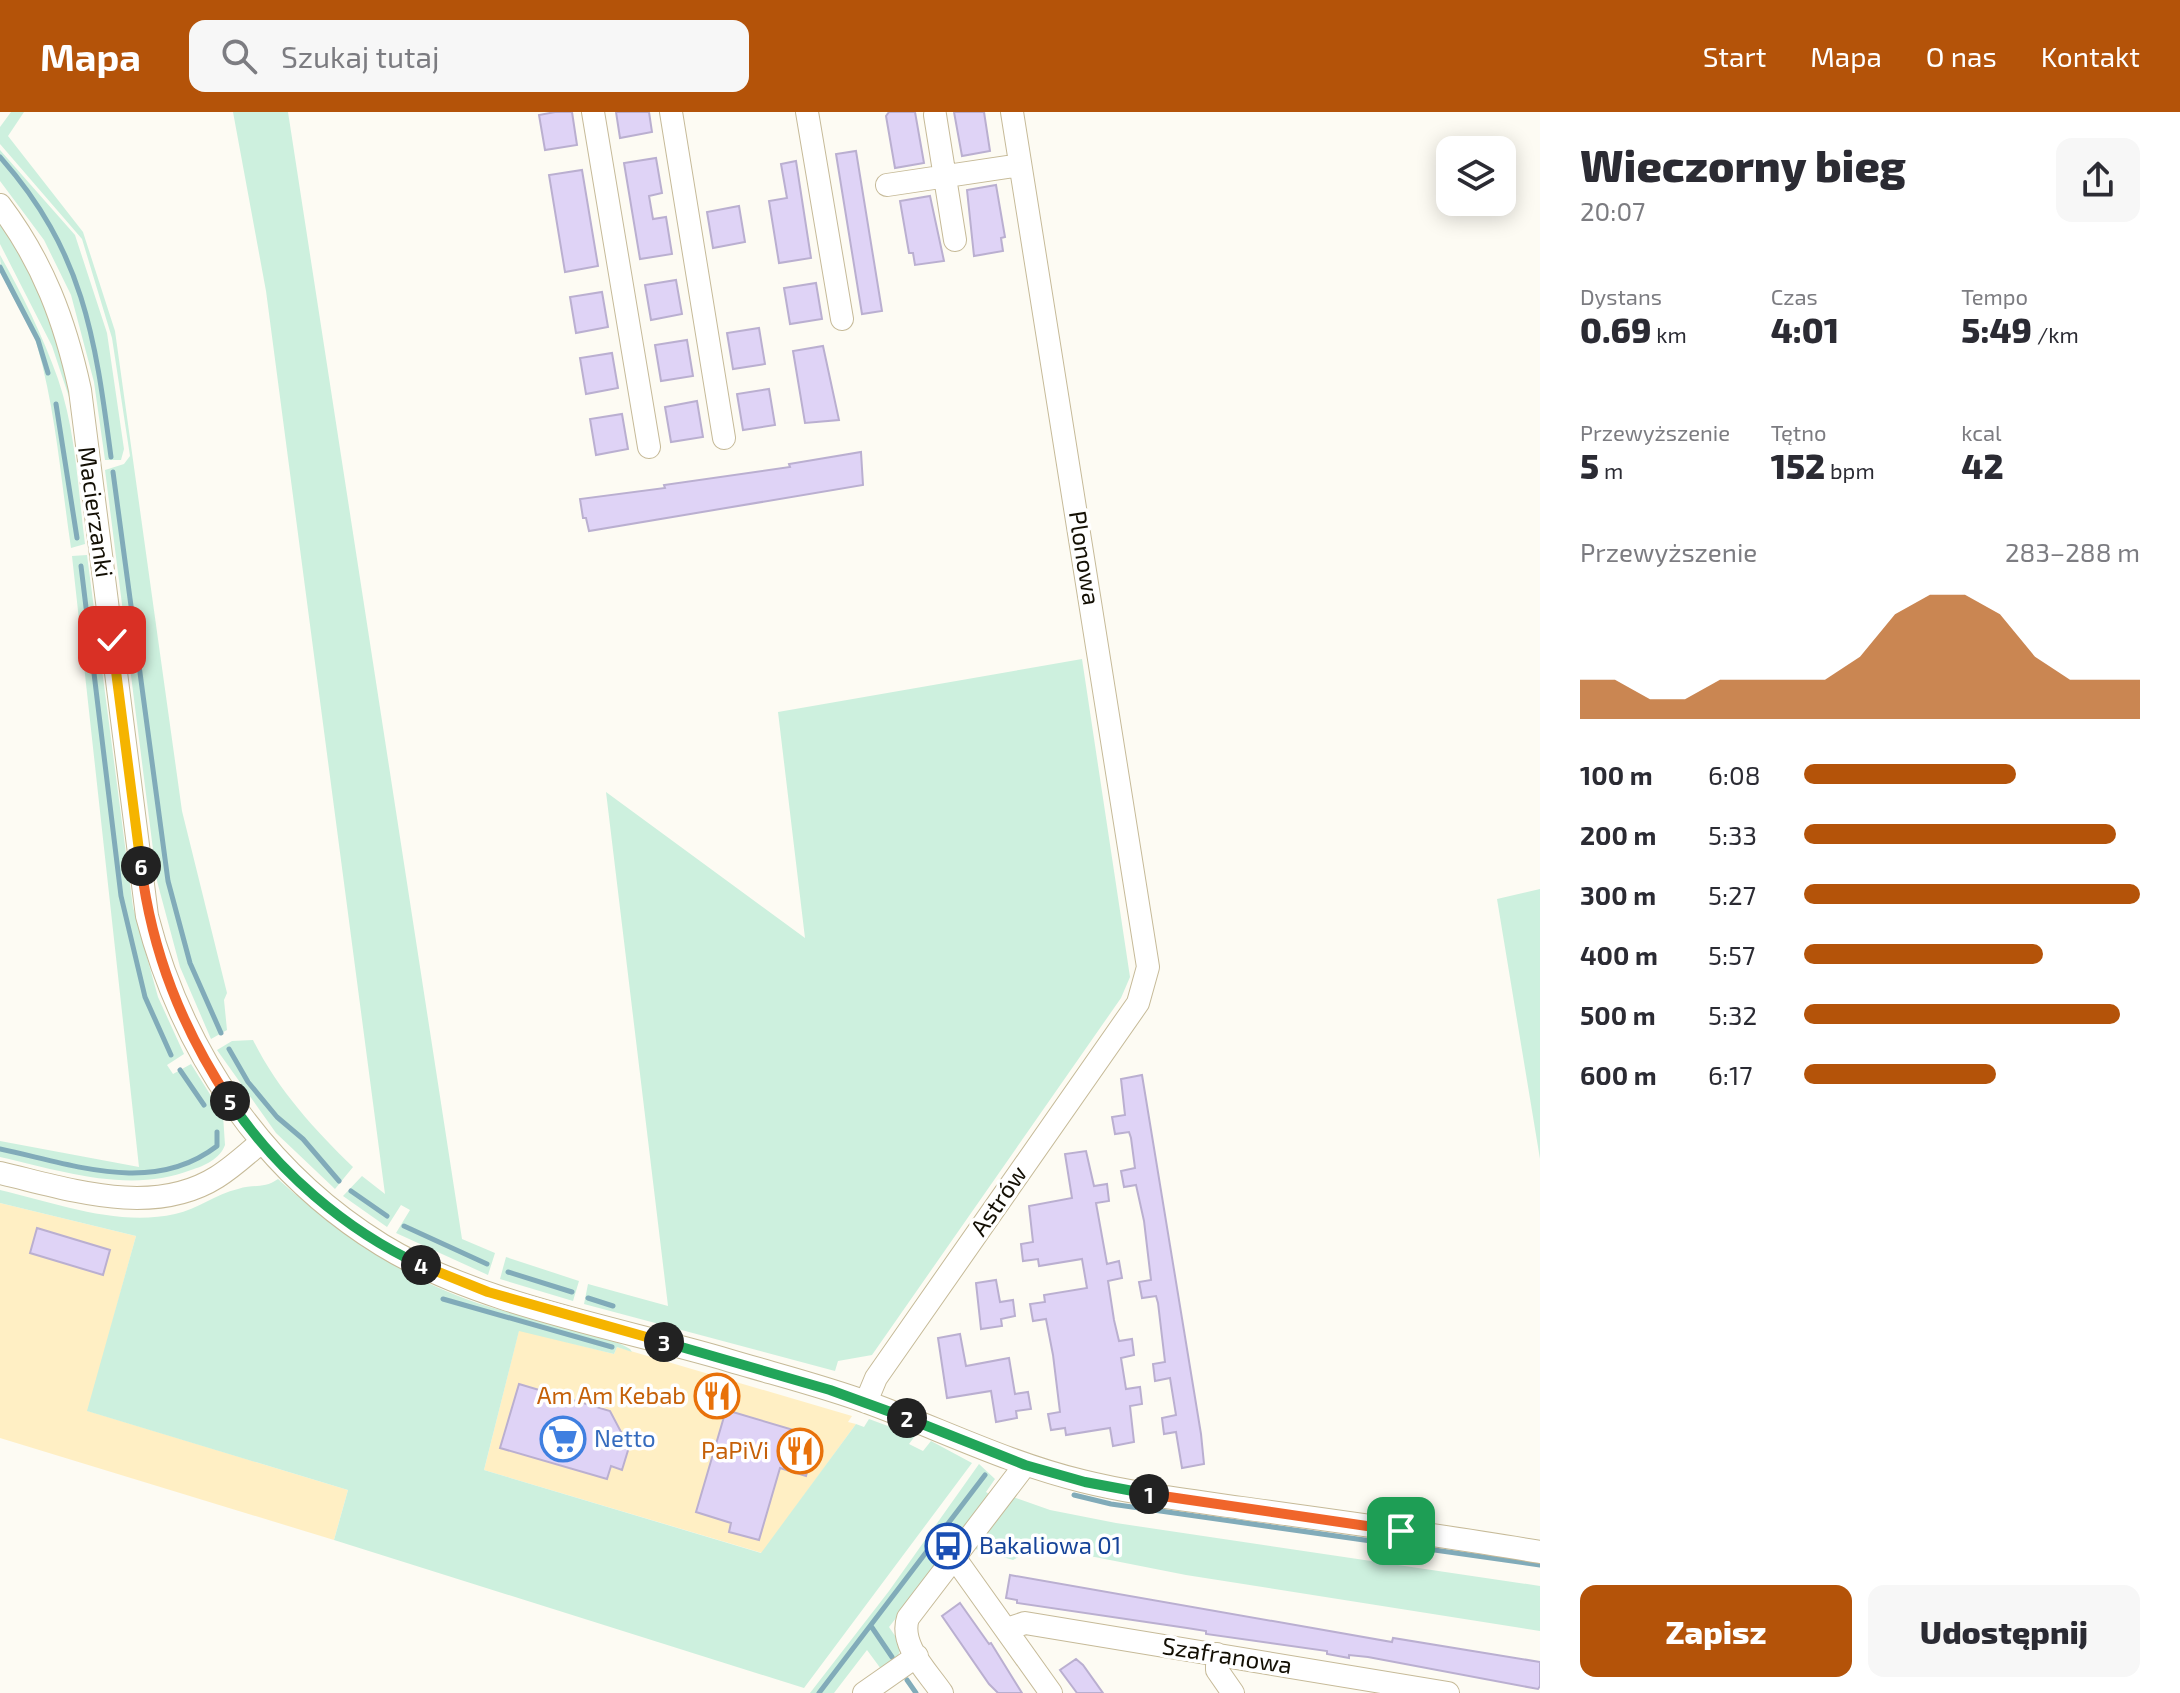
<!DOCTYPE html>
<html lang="pl">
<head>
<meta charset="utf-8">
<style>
	:root { --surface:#fff; --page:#f7f7f7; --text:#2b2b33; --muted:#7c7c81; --accent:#b45309 }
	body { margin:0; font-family:"Exo 2",sans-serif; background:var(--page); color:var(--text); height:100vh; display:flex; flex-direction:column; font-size:30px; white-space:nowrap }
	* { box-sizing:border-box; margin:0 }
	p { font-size:26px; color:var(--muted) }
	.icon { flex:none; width:44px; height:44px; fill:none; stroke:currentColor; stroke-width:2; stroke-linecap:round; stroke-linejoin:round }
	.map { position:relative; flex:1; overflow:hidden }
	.drawer { display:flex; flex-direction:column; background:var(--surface); width:640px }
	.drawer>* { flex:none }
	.buttons { position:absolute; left:1436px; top:24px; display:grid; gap:16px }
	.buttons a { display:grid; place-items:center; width:80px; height:80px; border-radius:16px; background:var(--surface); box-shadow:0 4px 20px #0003; font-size:40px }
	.pin { position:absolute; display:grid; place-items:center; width:68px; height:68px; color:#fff; margin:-34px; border-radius:16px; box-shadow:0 4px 12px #0006 }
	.km { position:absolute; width:40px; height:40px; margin:-20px; border-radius:50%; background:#222; color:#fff; font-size:22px; line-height:40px; text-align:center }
	.round { display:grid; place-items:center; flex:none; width:84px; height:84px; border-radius:16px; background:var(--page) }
	.summary { display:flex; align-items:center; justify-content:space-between; height:136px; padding:0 40px }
	h1 { font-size:44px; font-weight:800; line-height:60px }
	.figures { display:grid; grid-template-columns:repeat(3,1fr); gap:12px; height:136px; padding:8px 40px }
	.figures div { display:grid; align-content:center }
	.figures b { font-size:34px; font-weight:800 }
	.figures small { font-size:22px; font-weight:400 }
	.figures p { font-size:22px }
	.chart { height:224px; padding:16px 40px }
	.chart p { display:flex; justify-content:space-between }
	.chart svg { width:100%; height:144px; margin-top:8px; fill:var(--accent); opacity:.7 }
	.primary-button { display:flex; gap:16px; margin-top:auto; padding:16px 40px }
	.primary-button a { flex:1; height:92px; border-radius:16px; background:var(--accent); color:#fff; font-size:32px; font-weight:800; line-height:92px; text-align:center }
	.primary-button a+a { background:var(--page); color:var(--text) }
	ul { padding:0 40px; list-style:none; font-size:26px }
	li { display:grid; grid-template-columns:128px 96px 1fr; align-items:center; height:60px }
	li i { height:20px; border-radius:10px; background:var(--accent) }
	header { display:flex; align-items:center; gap:48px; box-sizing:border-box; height:112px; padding:0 40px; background:var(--accent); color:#fff }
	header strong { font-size:38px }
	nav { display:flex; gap:44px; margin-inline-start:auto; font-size:28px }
	.search { width:560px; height:72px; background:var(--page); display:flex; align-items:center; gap:20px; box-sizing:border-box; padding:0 28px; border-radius:16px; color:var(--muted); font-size:30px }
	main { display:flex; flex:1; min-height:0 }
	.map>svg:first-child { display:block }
	.built { fill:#ffefc4 }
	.green { fill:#cdf0de }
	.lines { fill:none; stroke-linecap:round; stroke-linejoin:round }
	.stream { stroke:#81abb9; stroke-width:5 }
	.building { fill:#dfd3f6; stroke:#baafd0; stroke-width:2 }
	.minor-casing { stroke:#c6ba98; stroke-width:24 }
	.minor { stroke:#fff; stroke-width:22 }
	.split-1-casing { stroke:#fff; stroke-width:16 }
	.split-2-casing { stroke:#fff; stroke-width:16 }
	.split-3-casing { stroke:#fff; stroke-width:16 }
	.split-4-casing { stroke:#fff; stroke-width:16 }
	.split-5-casing { stroke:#fff; stroke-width:16 }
	.split-6-casing { stroke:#fff; stroke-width:16 }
	.split-7-casing { stroke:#fff; stroke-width:16 }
	.split-1 { stroke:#f0652b; stroke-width:10 }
	.split-2 { stroke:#22a559; stroke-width:10 }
	.split-3 { stroke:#22a559; stroke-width:10 }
	.split-4 { stroke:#f5b400; stroke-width:10 }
	.split-5 { stroke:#22a559; stroke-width:10 }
	.split-6 { stroke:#f0652b; stroke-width:10 }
	.split-7 { stroke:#f5b400; stroke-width:10 }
	.labels { text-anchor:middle; stroke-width:7; stroke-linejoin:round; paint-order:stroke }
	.street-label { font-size:24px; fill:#130f04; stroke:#fff }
	.food-label { font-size:24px; fill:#c56008; stroke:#fff; text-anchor:end }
	.shop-label { font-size:24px; fill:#366cbe; stroke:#fff; text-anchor:start }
	.transit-label { font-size:24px; fill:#164399; stroke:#fff; text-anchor:start }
</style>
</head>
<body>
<header>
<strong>Mapa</strong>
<div class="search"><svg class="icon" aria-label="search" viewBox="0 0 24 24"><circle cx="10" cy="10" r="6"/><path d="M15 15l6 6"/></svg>Szukaj tutaj</div>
<nav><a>Start</a><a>Mapa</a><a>O nas</a><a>Kontakt</a></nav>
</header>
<main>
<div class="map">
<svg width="1540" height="1581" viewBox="0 0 1540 1581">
	<rect width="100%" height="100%" fill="#fdfbf3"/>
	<path class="built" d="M0 1091 136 1124 88 1299 348 1378 334 1428 0 1326Z
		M519 1218 614 1242 617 1235 852 1304 848 1310 856 1312 762 1441 484 1358Z"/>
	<path class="green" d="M11 0H24L8 24 83 120 115 219 182 699 227 881 224 888 227 918 211 927 180 855 157 769 105 358 124 352 130 344 112 226 82 127 0 32V15Z
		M233 0H288L462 1127 495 1141 488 1163 396 1121 410 1098 401 1093 387 1115 343 1084 362 1064 385 1082 266 179Z
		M0 38 75 123 107 221 124 337 121 348H105L94 270 71 183 44 128 0 69Z
		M0 108C36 168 63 222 71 291L52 234 0 132Z
		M0 143C22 182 43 224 58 267 76 319 78 378 85 432L71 436C61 369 56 299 37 233 28 201 0 177 0 143Z
		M87 443 133 795 158 885 184 942 167 953 173 962 191 952 223 1003 225 1033C220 1047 204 1054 191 1058 130 1082 62 1059 0 1045V1029L139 1055 72 444Z
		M1082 547 1130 865 1121 886 872 1243 838 1249 835 1259 584 1192 588 1172 668 1194 606 680 805 826 778 600Z
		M1540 777V1047L1497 787Z
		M253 928C278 978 314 1017 353 1055L335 1077 276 1021 217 938 232 929Z
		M278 1067C340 1123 410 1171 490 1195 523 1205 606 1221 630 1237L632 1240 617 1235 614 1242 519 1219 484 1358 761 1441 856 1312 864 1315 869 1307 915 1324 909 1332 923 1339 931 1329 972 1351 804 1576 334 1428 348 1378 87 1299 136 1124 0 1091V1078C56 1091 118 1115 175 1102 198 1097 216 1082 238 1077 254 1072 264 1077 278 1067Z
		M506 1145 579 1169 573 1189 500 1167Z
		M979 1352 995 1367 986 1380 992 1384 889 1515 902 1534 897 1546 881 1557 867 1538 834 1581H810L889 1479Z
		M1013 1385 1050 1398 1116 1411 1540 1474V1519L1186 1463 1039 1434 1013 1448 972 1436Z"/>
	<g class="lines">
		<path class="stream" d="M0 45C84 140 95 225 111 345
			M0 155 38 228 48 261
			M56 292 77 426
			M113 360 168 769 190 851 221 921
			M81 454 121 784 145 885 171 943
			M229 937 248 970 277 1005 303 1027 339 1069
			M180 958 204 993
			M0 1037C72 1052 152 1084 217 1034V1020
			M351 1079 387 1104
			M404 1114 487 1152
			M508 1160 572 1180
			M588 1186 613 1194
			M443 1187 612 1235
			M1074 1383 1111 1392 1540 1453
			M871 1514 892 1545
			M907 1568 916 1581
			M819 1581 985 1363"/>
	</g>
	<path class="building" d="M555 0H572L577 33 545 38 539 3Z
		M616 0H649L652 20 620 26Z
		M889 0H915L924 51 895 56 886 4Z
		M954 0H984L990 39 962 44Z
		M856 39 882 199 862 202 836 42Z
		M656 46 662 81 649 84 653 107 666 105 672 142 640 147 624 51Z
		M796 49 811 146 779 151 769 89 787 86 781 52Z
		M582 58 598 154 565 160 549 63Z
		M996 73 1005 125 1001 126 1003 139 974 144 967 78Z
		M930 84 944 149 915 153 913 141H909L900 89Z
		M739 94 745 130 713 136 707 100Z
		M676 168 682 202 651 208 645 173Z
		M816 171 822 207 790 212 784 176Z
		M602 180 608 215 576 221 570 185Z
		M759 216 765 252 733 257 727 221Z
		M687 228 693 264 661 269 655 233Z
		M823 234 839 308 805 311 793 239Z
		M612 241 618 276 586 282 580 246Z
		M769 277 775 313 743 318 737 282Z
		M697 289 703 325 671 330 665 295Z
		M622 302 628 337 596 343 590 307Z
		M861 340 863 373 589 419 586 406H583L580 387 665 376 664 373 790 355 789 352Z
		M1142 963 1201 1322 1204 1352 1182 1356 1176 1320 1164 1322 1162 1306 1176 1303 1170 1266 1155 1269 1153 1252 1165 1250 1158 1191 1156 1184 1142 1186 1139 1170 1151 1168 1144 1109 1136 1073 1124 1075 1121 1059 1135 1056 1131 1026 1129 1020 1115 1022 1112 1005 1125 1003 1121 967Z
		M1086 1039 1094 1074 1107 1072 1109 1089 1096 1091 1107 1152 1119 1149 1122 1166 1108 1169 1114 1208 1119 1229 1132 1227 1134 1243 1121 1246 1126 1277 1140 1275 1142 1292 1130 1294 1134 1330 1113 1334 1110 1316 1066 1323 1065 1316 1051 1318 1048 1302 1060 1300 1053 1243 1046 1207 1033 1209 1030 1192 1045 1190 1044 1183 1087 1176 1082 1147 1039 1154 1038 1147 1023 1149 1021 1132 1033 1130 1029 1094 1072 1086 1065 1042Z
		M37 1116 110 1138 103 1163 30 1141Z
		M996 1168 1000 1190 1013 1188 1015 1204 1001 1207 1002 1214 981 1217 976 1171Z
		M960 1222 966 1254 1009 1246 1015 1282 1028 1280 1031 1297 1016 1299 1017 1306 996 1310 991 1279 947 1286 938 1226Z
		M519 1272 610 1299 629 1335 622 1358 611 1354 607 1367 500 1336Z
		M726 1298 817 1325 806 1364 780 1356 759 1428 729 1420 731 1411 696 1400Z
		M1010 1463 1392 1530 1393 1526 1540 1550V1574L1538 1577 1368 1545 1349 1543V1546L1327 1542V1539L1206 1522V1519L1187 1516 1017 1491V1488L1006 1486Z
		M960 1491 989 1532 991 1531 1022 1581H998L989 1572 942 1504Z
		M1076 1547 1083 1553 1103 1581H1077L1060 1558Z"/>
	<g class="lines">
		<g class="minor-casing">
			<path id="minor" d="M593 0 649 335
				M671 0 724 326
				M807 0 842 207
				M935 3 955 128
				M887 73 1020 53
				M0 93C43 150 65 209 80 278L147 804C182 939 262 1059 382 1133 476 1191 614 1215 721 1246 770 1261 820 1273 869 1291 940 1317 1008 1351 1082 1369 1134 1382 1189 1388 1242 1396 1342 1410 1441 1423 1540 1440
				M0 1061C69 1077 152 1106 217 1065 233 1055 247 1042 261 1030
				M866 1290 876 1266 1138 891 1148 855 1012 0
				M954 1445 1051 1581
				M1007 1517 1025 1511 1448 1581
				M1217 1542V1558L1233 1581
				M864 1581 917 1544
				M942 1581C928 1560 899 1533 908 1506L1025 1353"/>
		</g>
		<use href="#minor" class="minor"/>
	</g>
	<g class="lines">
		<g class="split-1-casing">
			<path id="split-1" d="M1149 1382 1401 1419"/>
		</g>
		<g class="split-2-casing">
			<path id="split-2" d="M907 1306 1025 1353 1085 1370 1149 1382"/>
		</g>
		<g class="split-3-casing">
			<path id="split-3" d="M664 1230 830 1278 907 1306"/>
		</g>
		<g class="split-4-casing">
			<path id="split-4" d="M421 1153 488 1180 664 1230"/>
		</g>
		<g class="split-5-casing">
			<path id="split-5" d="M230 989C276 1058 345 1118 421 1153"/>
		</g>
		<g class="split-6-casing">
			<path id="split-6" d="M141 754C152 841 182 916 230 989"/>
		</g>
		<g class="split-7-casing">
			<path id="split-7" d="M112 528 141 754"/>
		</g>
		<use href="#split-1" class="split-1"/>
		<use href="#split-2" class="split-2"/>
		<use href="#split-3" class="split-3"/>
		<use href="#split-4" class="split-4"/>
		<use href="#split-5" class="split-5"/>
		<use href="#split-6" class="split-6"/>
		<use href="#split-7" class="split-7"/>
	</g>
	<defs>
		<g id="restaurant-ring" transform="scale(2.3)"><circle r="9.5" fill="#fff" stroke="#e8710a" stroke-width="1.5"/><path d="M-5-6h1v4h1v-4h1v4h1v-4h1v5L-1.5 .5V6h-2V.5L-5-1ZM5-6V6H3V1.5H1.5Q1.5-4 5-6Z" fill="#e8710a"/></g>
		<g id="supermarket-ring" transform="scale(2.3)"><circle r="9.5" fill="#fff" stroke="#3f7fe0" stroke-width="1.5"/><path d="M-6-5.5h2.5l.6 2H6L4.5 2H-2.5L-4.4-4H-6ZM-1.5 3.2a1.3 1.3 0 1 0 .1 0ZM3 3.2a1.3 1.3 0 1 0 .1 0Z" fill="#3f7fe0"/></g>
		<g id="bus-ring" transform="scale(2.3)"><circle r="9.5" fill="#fff" stroke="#1a4fb4" stroke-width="1.5"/><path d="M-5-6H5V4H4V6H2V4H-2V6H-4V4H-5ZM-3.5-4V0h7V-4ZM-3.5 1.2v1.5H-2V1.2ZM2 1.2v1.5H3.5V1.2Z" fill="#1a4fb4"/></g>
	</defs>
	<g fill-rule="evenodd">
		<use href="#restaurant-ring" x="717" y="1284"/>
		<use href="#supermarket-ring" x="563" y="1327"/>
		<use href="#restaurant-ring" x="800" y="1339"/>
		<use href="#bus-ring" x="948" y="1434"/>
	</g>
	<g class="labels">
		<g class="street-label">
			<text transform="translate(95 400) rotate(82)" y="8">Macierzanki</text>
			<text transform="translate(1084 446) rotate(81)" y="8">Plonowa</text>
			<text transform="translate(999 1089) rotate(-55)" y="8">Astrów</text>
			<text transform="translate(1227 1544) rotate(9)" y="8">Szafranowa</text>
		</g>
		<g class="food-label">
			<text x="686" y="1292">Am Am Kebab</text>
			<text x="769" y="1347">PaPiVi</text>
		</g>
		<g class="shop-label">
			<text x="594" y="1335">Netto</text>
		</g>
		<g class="transit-label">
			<text x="979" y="1442">Bakaliowa 01</text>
		</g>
	</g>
</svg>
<div class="buttons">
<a><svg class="icon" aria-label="layers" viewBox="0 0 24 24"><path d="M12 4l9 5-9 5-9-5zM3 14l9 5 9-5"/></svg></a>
</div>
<div class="pin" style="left:1401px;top:1419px;background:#1e9e55"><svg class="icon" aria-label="arrive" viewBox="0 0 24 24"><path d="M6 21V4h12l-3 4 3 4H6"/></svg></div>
<div class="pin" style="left:112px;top:528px;background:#d93025"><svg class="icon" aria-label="check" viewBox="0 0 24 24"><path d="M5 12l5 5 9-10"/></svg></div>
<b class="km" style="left:1149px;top:1382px">1</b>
<b class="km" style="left:907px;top:1306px">2</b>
<b class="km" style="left:664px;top:1230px">3</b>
<b class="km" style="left:421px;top:1153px">4</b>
<b class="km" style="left:230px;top:989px">5</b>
<b class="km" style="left:141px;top:754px">6</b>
</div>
<section class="drawer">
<div class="summary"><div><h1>Wieczorny bieg</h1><p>20:07</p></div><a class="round"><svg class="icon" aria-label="share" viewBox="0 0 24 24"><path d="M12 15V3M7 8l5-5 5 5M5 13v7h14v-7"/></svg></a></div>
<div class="figures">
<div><p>Dystans</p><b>0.69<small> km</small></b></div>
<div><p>Czas</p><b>4:01</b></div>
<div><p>Tempo</p><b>5:49<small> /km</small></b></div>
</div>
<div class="figures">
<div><p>Przewyższenie</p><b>5<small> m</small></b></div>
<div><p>Tętno</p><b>152<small> bpm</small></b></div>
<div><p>kcal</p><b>42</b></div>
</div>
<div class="chart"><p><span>Przewyższenie</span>283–288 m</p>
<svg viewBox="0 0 160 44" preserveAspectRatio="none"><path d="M0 44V32L10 32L20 38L30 38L40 32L50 32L60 32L70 32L80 25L90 12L100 6L110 6L120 12L130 25L140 32L150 32L160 32V44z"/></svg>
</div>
<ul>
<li><b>100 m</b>6:08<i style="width:63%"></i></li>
<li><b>200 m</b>5:33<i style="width:93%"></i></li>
<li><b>300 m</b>5:27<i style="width:100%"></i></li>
<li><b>400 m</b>5:57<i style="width:71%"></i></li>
<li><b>500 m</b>5:32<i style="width:94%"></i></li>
<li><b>600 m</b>6:17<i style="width:57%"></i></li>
</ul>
<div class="primary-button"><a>Zapisz</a><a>Udostępnij</a></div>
</section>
</main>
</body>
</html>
